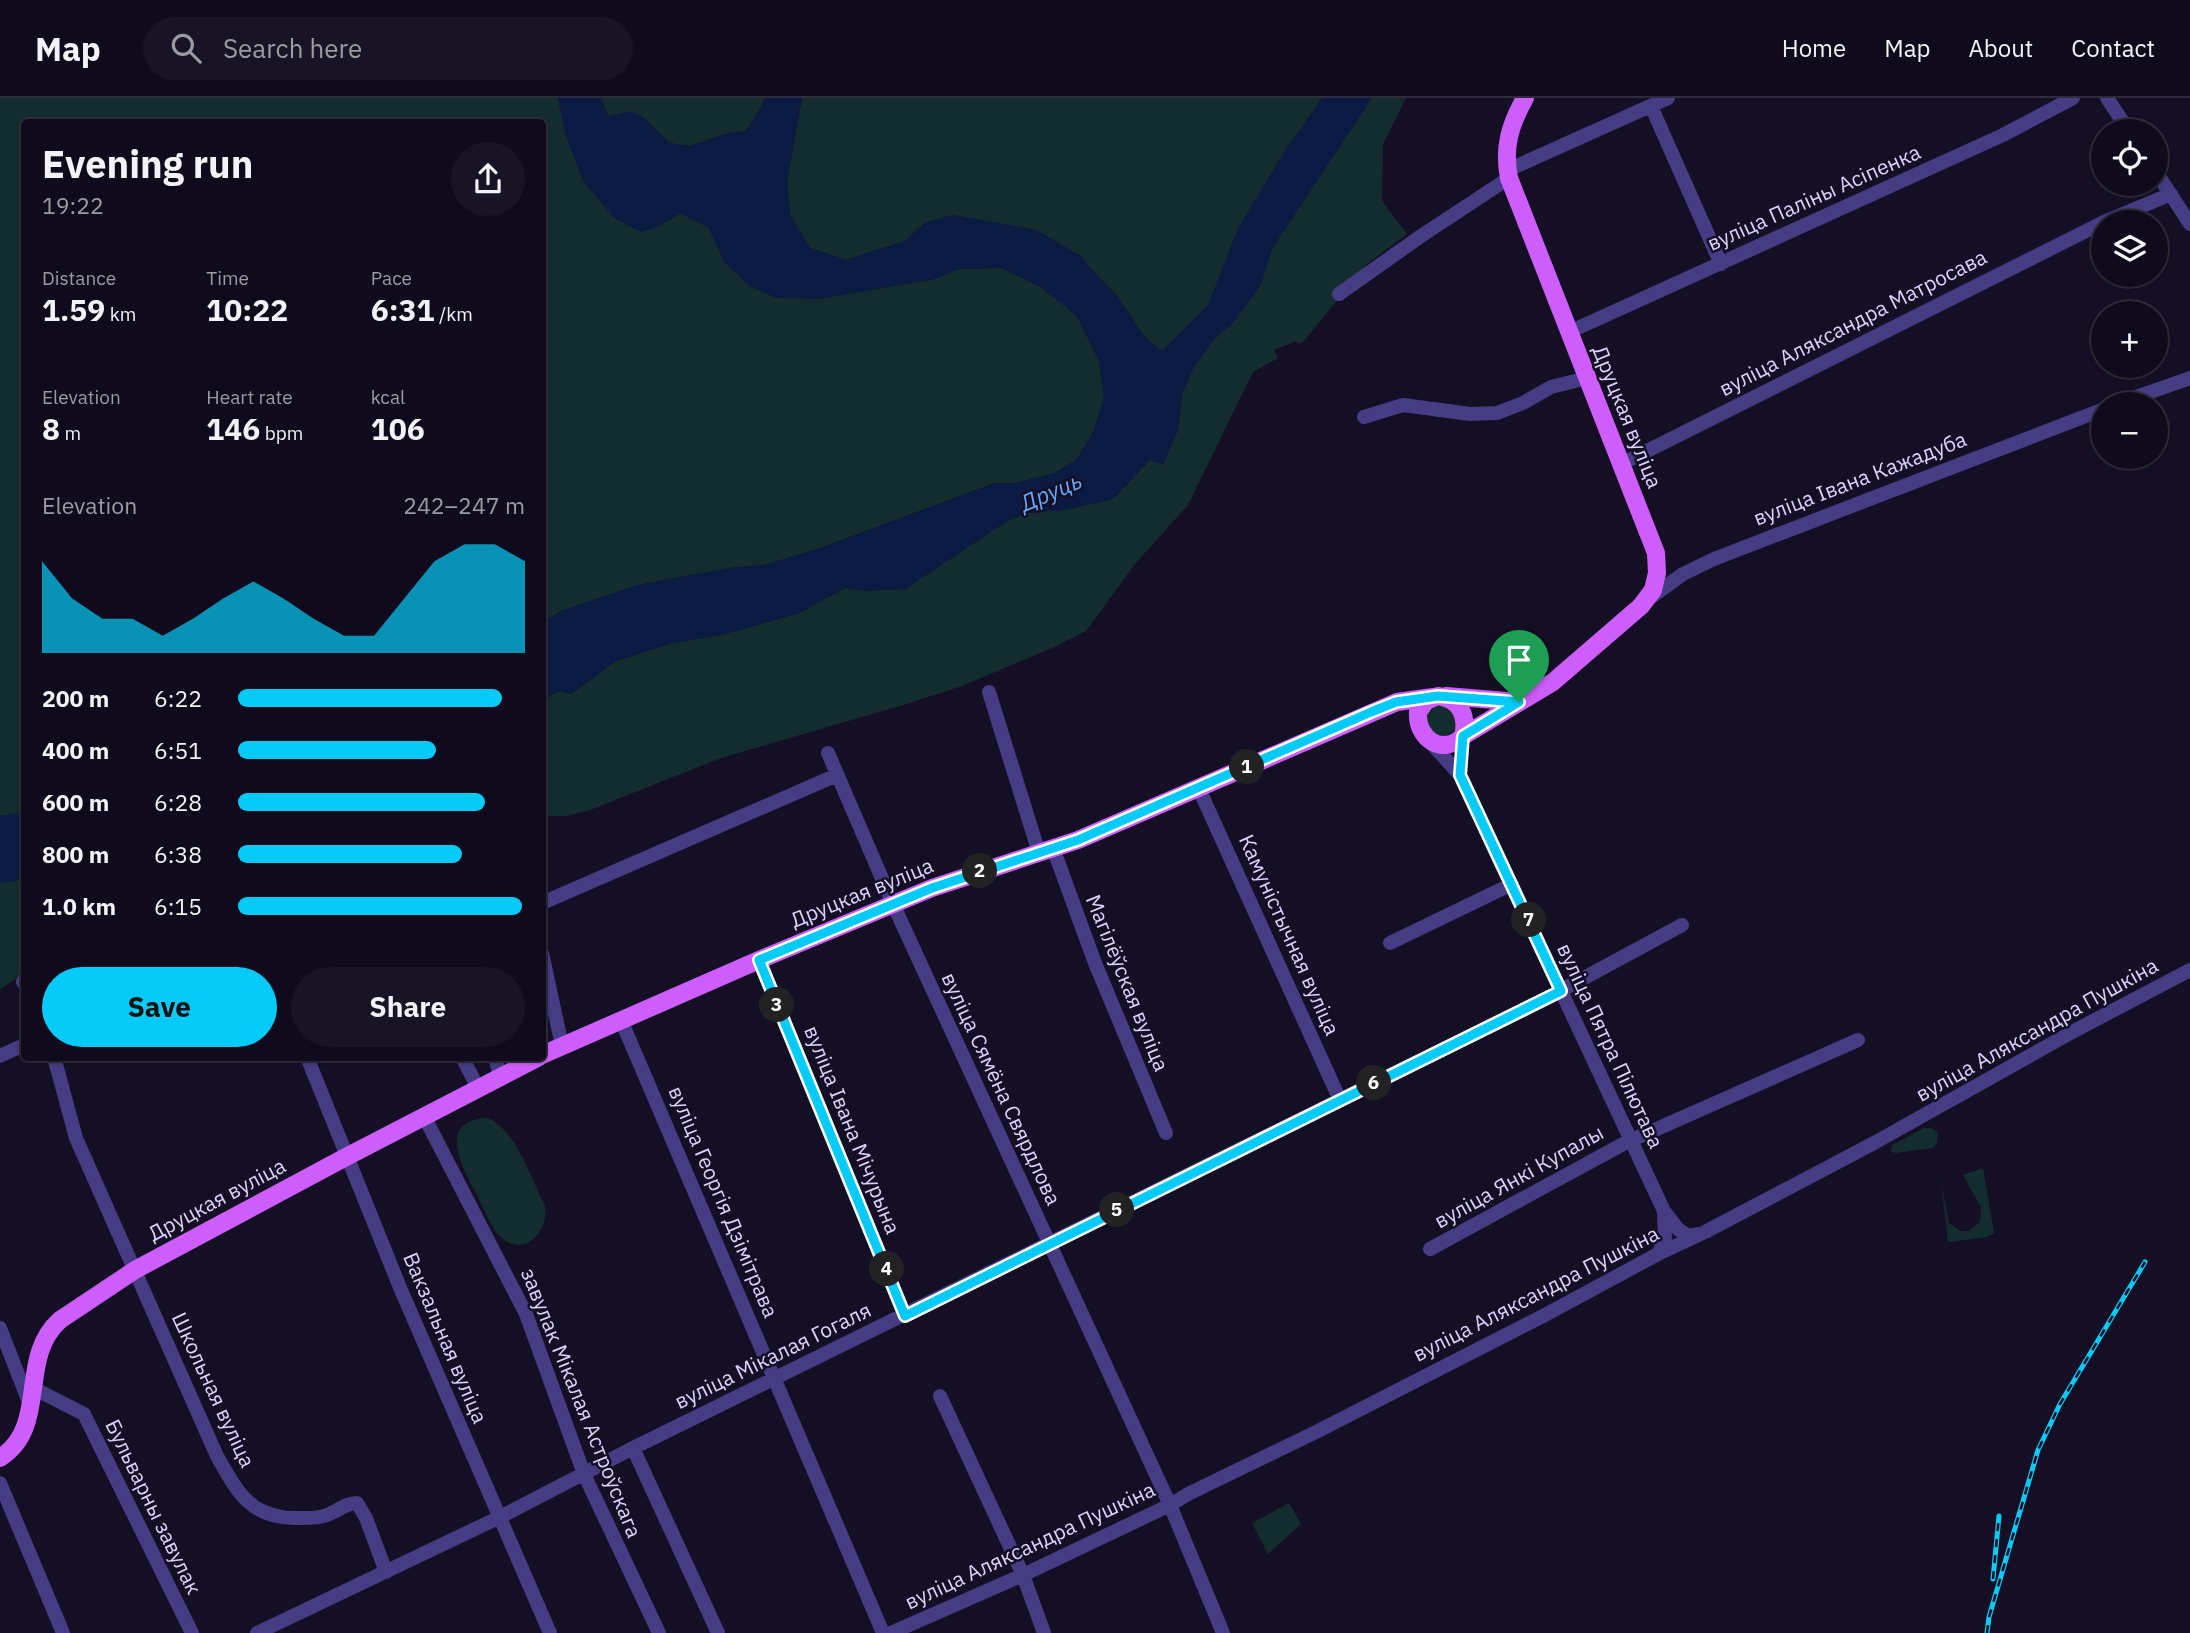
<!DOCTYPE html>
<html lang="en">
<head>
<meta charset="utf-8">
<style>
	:root { --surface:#100b1c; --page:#191425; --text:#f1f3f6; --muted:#9c9ba3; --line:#302b3b; --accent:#06cbf8 }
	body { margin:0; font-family:"IBM Plex Sans",sans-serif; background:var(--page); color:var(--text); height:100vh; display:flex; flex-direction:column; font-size:26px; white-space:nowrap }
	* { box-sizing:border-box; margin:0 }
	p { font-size:23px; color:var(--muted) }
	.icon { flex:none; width:38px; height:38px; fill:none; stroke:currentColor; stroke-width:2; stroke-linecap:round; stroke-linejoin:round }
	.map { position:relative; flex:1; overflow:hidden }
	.panel { position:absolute; left:21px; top:21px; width:525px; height:942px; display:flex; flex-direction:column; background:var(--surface); border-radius:7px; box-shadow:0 2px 5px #0004,0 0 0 2px var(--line) }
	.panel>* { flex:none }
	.buttons { position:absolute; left:2091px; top:21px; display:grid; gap:14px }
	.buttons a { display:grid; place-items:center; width:77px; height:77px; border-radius:50%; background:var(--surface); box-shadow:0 2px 5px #0004,0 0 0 2px var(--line); font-size:35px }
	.pin { position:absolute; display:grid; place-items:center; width:60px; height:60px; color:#fff; margin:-72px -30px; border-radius:50% 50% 50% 0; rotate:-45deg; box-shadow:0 0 7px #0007 }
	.pin .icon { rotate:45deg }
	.km { position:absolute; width:35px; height:35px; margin:-18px; border-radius:50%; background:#222; color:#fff; font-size:19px; line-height:35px; text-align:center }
	.round { display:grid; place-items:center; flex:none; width:74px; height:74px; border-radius:37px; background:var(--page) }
	.head { display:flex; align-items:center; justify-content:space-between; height:119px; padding:0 21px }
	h1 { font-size:38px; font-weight:700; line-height:52px }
	.metrics { display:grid; grid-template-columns:repeat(3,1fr); gap:10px; height:119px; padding:7px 21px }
	.metrics div { display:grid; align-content:center }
	.metrics b { font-size:30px; font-weight:700 }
	.metrics small { font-size:19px; font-weight:400 }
	.metrics p { font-size:19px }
	.chart { height:196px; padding:14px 21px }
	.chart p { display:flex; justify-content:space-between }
	.chart svg { width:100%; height:126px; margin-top:7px; fill:var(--accent); opacity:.7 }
	.cta { display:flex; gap:14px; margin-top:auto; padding:14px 21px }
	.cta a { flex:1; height:80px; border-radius:42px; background:var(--accent); color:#111; font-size:28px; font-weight:700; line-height:80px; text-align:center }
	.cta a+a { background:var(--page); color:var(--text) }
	ul { padding:0 21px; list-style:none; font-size:23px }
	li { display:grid; grid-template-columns:112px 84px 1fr; align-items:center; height:52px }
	li i { height:18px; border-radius:9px; background:var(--accent) }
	header { display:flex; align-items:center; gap:42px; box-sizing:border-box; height:98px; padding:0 35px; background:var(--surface); border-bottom:2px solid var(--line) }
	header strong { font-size:33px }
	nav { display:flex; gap:38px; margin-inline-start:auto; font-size:24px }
	.search { width:490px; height:63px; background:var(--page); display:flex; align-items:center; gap:18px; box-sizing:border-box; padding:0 24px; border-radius:38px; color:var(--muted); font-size:26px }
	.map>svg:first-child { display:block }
	.green { fill:#132d2f }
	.water { fill:#0b1a42 }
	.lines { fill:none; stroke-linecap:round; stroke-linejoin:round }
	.minor { stroke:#453c83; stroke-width:14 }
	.major { stroke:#ce5efb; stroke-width:18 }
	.rail-casing { stroke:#06cbf8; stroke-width:5 }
	.rail { stroke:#150f25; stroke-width:2.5; stroke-dasharray:8; stroke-linecap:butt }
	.route-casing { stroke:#fff; stroke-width:14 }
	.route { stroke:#06cbf8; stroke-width:9 }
	.labels { text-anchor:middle; stroke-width:5; stroke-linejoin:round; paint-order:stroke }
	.street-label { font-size:21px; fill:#ddd4fe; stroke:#150f25 }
	.water-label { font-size:23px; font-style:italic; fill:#65a8fb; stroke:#150f25 }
</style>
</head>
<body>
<header>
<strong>Map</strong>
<div class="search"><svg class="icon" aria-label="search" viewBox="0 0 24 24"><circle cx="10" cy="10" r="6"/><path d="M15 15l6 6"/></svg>Search here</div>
<nav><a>Home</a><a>Map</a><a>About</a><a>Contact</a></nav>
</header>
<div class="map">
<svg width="2190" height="1535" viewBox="0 0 2190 1535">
	<rect width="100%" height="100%" fill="#150f25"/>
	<path class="green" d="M0 0H558L566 38 655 130 681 115 709 130 724 164 818 201 934 181 959 171 1001 170 1039 188 1077 218 1099 263 1104 299 1094 333 1077 361 1055 375 1016 385H995L815 452 764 467 730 470 638 487 561 513 543 524 542 24H24V714L0 718Z
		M601 0H764L762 8 746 33 725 36 690 48 669 45 644 20 608 18Z
		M802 0H1406L1383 46 1382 103 1407 136 1367 166 1304 243 1298 246 1296 243 1274 252 1278 260 1253 274 1188 407 1135 466 1086 533 1052 550 962 588 900 608 721 660 590 712 567 718H543L542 603 559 593 571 596 616 563 672 545 721 537 799 515 845 490 864 493 905 491 1007 423 1028 415 1064 412 1113 401 1150 362 1163 366 1178 332 1182 297 1162 254 1143 237 1118 199 1088 168 1082 159 1036 132 953 117 925 125 905 143 846 162 810 150 790 117 787 83Z
		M1435 606 1453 610 1457 629 1446 639H1436L1424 620 1425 616Z
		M24 781V874L0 892V785Z
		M488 1020C516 1032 531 1080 545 1108 549 1131 528 1159 503 1141 491 1132 485 1112 478 1099 465 1073 433 1022 488 1020Z
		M1924 1030H1931L1938 1034 1937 1045 1933 1050 1895 1055 1891 1053 1892 1047Z
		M1983 1070 1994 1135 1987 1139 1948 1144 1941 1083 1949 1125 1961 1133H1969L1980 1124 1981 1109 1963 1077Z
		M1289 1405 1301 1426 1268 1456 1252 1425Z"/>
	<path class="water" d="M558 0H601L608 18 632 13 644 20 669 45 690 48 725 36 746 33 762 8 764 0H802L787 83 790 117 810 150 847 162 905 143 925 125 953 117 1036 132 1082 159 1088 168 1118 199 1143 237 1162 253 1208 207 1238 130 1282 57 1322 0H1372L1272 151 1261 187 1234 224 1215 241 1194 269 1182 297 1178 332 1163 367 1150 362 1113 401 1064 412 1028 415 1007 423 905 491 864 493 845 490 799 515 721 537 672 545 616 563 571 596 559 593 543 603V524L561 513 638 487 730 470 764 467 815 452 995 385H1016L1055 375 1077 361 1094 333 1104 299 1099 263 1077 218 1039 188 1001 170 959 171 934 181 818 201 776 200 749 188 724 164 709 130 681 115 655 130 641 134 614 120 583 83 566 38Z
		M24 714V781L0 785V718Z"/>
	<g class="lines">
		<path class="minor" d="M2107 0 2129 33
			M1651 8 1721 166
			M1508 72 1668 0
			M2156 74 2190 126
			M2104 124 2171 96
			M1339 196 1421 138 1509 80
			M1569 234 2003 37 2073 0
			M2116 306 2190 280
			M1364 319 1403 307 1470 316 1497 315 1523 305 1551 289 1587 280
			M1621 366 2104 124
			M1647 502 1683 476 1714 461 2104 311
			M989 594 1039 755
			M1431 645 1460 677 1664 1113 1678 1131 1688 1138 1697 1136
			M828 655 893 806 1170 1407 1223 1535
			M1460 677 1463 638
			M1199 691 1340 1002
			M1053 750 1095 865 1166 1035
			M542 805 837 677
			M1390 845 1512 786
			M542 855 562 948
			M759 862 905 1218
			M23 884 24 882
			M621 922 883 1535
			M0 958 24 947
			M54 959 76 1040 217 1358C237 1393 249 1419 294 1420 304 1420 317 1421 327 1417 338 1413 345 1405 357 1405L366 1420 386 1474
			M307 959 401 1192 550 1535
			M462 959 478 990
			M495 959 500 978
			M424 1018 526 1216 584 1376 659 1535
			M1430 1151 1625 1045 1858 942
			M1658 1156 1665 1142 1664 1114
			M0 1230 30 1307
			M33 1290 84 1316 192 1535
			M940 1298 1023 1477 1044 1535
			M633 1350 718 1535
			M0 1385 63 1535
			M257 1535 500 1419 633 1350 1547 900 1682 827
			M891 1535 1023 1477 1170 1407 1188 1396 1316 1334 1543 1218 1658 1156 1705 1134 1874 1045 2074 933 2190 872"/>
		<path class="major" d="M1438 598C1460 601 1468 618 1463 638 1442 659 1416 640 1418 614L1426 603Z
			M1446 598 1519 604
			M1463 638 1553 584 1641 508 1653 492 1657 475 1656 455 1509 80C1503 49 1510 27 1525 0
			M542 957 759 862 932 790 1078 742 1397 604 1433 599
			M0 1360C50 1328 17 1260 60 1222L135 1172 346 1059 539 959"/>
		<g class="rail-casing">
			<path id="rail" d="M1993 1481 1999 1418
				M1987 1535 1989 1519 2038 1352 2060 1306 2145 1164"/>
		</g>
		<use href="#rail" class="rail"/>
	</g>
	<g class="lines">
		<g class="route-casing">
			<path id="route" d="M1438 598 1519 604 1463 638 1460 677 1561 893 905 1218 759 862 932 790 1078 742 1371 614 1396 604Z"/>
		</g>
		<use href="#route" class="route"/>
	</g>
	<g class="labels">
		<g class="street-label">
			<text transform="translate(1814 100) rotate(-24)" y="7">вуліца Паліны Асіпенка</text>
			<text transform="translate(1853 225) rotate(-27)" y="7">вуліца Аляксандра Матросава</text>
			<text transform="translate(1627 319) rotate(68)" y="7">Друцкая вуліца</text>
			<text transform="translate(1860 381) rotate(-21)" y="7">вуліца Івана Кажадуба</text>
			<text transform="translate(862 795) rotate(-22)" y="7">Друцкая вуліца</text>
			<text transform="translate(1289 837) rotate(66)" y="7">Камуністычная вуліца</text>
			<text transform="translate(1127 885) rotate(68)" y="7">Магілёўская вуліца</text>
			<text transform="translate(2037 932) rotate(-29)" y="7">вуліца Аляксандра Пушкіна</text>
			<text transform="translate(1610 948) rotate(65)" y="7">вуліца Пятра Пілютава</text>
			<text transform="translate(1001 991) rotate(65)" y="7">вуліца Сямёна Свярдлова</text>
			<text transform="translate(852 1032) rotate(68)" y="7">вуліца Івана Мічурына</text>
			<text transform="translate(1519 1079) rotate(-29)" y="7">вуліца Янкі Купалы</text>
			<text transform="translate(217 1102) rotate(-28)" y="7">Друцкая вуліца</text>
			<text transform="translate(723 1104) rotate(67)" y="7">вуліца Георгія Дзімітрава</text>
			<text transform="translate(1536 1196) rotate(-27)" y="7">вуліца Аляксандра Пушкіна</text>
			<text transform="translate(445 1240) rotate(67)" y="7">Вакзальная вуліца</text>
			<text transform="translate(773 1258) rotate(-26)" y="7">вуліца Мікалая Гогаля</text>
			<text transform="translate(213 1292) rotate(65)" y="7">Школьная вуліца</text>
			<text transform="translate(581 1305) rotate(68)" y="7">завулак Мікалая Астроўскага</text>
			<text transform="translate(153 1409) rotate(64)" y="7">Бульварны завулак</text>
			<text transform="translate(1030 1448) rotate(-25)" y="7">вуліца Аляксандра Пушкіна</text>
		</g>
		<g class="water-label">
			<text transform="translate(1051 394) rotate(-23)" y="8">Друць</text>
		</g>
	</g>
</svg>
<div class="buttons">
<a><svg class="icon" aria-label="locate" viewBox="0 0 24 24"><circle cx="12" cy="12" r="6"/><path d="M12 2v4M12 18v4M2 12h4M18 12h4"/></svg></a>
<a><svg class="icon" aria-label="layers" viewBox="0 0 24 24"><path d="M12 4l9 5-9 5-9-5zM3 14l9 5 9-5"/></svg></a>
<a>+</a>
<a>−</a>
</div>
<div class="pin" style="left:1519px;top:604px;background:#1e9e55"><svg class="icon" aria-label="arrive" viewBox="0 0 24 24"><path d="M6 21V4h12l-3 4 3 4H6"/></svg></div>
<b class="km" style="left:1247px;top:669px">1</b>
<b class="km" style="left:980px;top:773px">2</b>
<b class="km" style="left:777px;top:907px">3</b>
<b class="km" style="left:887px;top:1171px">4</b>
<b class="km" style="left:1117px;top:1112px">5</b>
<b class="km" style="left:1374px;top:985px">6</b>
<b class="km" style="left:1529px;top:822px">7</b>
<section class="panel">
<div class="head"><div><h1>Evening run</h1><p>19:22</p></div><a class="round"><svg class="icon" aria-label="share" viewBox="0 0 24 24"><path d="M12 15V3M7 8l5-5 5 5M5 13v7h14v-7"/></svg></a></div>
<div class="metrics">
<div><p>Distance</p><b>1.59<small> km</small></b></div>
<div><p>Time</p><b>10:22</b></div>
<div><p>Pace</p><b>6:31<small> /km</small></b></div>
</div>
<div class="metrics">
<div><p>Elevation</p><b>8<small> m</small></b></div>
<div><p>Heart rate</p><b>146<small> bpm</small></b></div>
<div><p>kcal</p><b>106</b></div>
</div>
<div class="chart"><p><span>Elevation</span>242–247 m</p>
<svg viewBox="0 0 160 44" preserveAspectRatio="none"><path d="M0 44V12L10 25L20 32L30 32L40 38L50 32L60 25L70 19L80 25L90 32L100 38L110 38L120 25L130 12L140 6L150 6L160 12V44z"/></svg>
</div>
<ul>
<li><b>200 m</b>6:22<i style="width:92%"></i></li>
<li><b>400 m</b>6:51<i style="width:69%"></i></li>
<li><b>600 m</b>6:28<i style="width:86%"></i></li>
<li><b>800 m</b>6:38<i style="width:78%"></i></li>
<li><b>1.0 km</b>6:15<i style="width:99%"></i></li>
</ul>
<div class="cta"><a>Save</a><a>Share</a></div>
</section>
</div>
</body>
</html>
